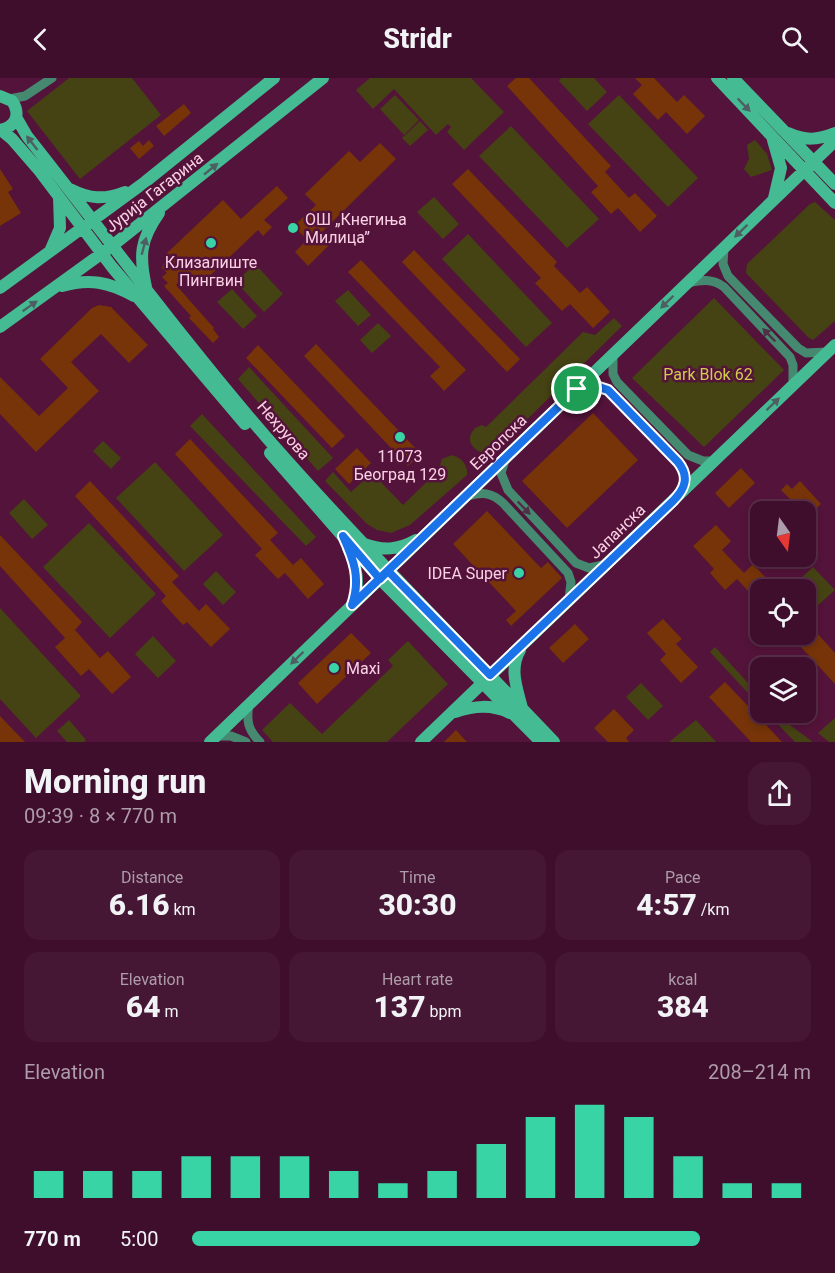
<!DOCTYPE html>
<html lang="en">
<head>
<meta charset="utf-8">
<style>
	:root { --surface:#3f0e2c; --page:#461734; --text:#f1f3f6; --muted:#ad9ca9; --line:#582e48; --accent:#39d4a5 }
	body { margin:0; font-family:Roboto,sans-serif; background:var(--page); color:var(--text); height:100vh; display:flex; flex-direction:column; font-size:22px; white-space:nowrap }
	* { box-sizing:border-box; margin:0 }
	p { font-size:20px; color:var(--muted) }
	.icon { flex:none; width:33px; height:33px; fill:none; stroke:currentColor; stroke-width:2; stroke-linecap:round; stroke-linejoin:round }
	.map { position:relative; height:664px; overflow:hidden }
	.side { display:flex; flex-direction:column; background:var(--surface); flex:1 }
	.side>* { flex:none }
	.needle { width:39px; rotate:166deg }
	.buttons { position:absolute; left:750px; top:423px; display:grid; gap:12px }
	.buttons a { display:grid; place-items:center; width:66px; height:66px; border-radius:12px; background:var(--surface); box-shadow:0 3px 9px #0003,0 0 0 2px var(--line); font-size:30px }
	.pin { position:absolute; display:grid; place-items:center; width:51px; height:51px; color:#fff; margin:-26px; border:3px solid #fff; border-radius:50%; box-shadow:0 2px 6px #0007 }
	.round { display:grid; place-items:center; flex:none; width:63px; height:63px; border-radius:18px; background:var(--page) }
	.overview { display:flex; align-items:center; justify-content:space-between; height:102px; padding:0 24px }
	h1 { font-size:33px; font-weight:800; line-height:45px }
	.stats { display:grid; grid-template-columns:repeat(3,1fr); gap:9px; height:102px; padding:6px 24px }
	.stats div { display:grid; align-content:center; border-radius:15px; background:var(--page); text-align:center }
	.stats b { font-size:30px; font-weight:800 }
	.stats small { font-size:16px; font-weight:400 }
	.stats p { font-size:16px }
	.chart { height:168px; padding:12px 24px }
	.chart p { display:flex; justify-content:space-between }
	.chart svg { width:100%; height:108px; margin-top:6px; stroke:var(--accent); stroke-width:6 }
	ul { padding:0 24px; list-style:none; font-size:20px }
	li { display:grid; grid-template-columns:96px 72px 1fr; align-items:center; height:45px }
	li i { height:15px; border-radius:8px; background:var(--accent) }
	header { display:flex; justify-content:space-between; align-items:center; height:78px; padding:0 24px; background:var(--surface); font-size:27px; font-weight:800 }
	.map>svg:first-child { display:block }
	.green { fill:#454313 }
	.building { fill:#763408 }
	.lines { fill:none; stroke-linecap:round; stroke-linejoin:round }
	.street { stroke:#458971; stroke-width:9 }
	.secondary { stroke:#45bb94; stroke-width:12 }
	.oneway { fill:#4d5f62 }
	.oneway2 { fill:#503048 }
	.route-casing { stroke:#fff; stroke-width:12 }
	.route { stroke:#1a73e8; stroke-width:8 }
	.poi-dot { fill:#39d4a5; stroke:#54133a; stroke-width:2 }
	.labels { text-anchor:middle; stroke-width:5; stroke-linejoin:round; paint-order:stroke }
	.street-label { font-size:16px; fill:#fbd2e5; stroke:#54133a }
	.poi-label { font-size:16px; fill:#fbd2e5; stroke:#54133a; text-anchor:start }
	.park-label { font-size:16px; fill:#d0cc4d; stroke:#54133a }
</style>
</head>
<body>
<header><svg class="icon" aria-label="back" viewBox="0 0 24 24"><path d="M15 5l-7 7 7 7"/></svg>Stridr<svg class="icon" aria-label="search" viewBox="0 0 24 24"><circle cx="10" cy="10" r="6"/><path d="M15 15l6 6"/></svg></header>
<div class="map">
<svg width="835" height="664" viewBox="0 0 835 664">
	<rect width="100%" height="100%" fill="#54133a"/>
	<path class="green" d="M69 0H132L161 37 80 101 27 33Z
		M370 0H471L504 34 464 72 447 54 451 49 448 46 436 57 394 11 373 31 356 12Z
		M561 0H594L607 14 587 33 559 3Z
		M395 17 419 42 404 57 380 31Z
		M619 17 698 100 668 129 588 46Z
		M420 43 428 52 410 68 402 60Z
		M511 48 599 141 567 170 479 78Z
		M755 62 767 76 772 92 751 99 744 91 749 81 747 67Z
		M434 119 459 146 443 161 417 134Z
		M815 124 835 142V243L813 262 809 260 746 195 747 186 810 126Z
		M468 156 552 245 526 269 442 181Z
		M255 186 283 216 264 234 236 204Z
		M232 211 257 238 243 251 217 224Z
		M348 212 371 237 358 248 335 223Z
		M714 220 784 292 704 369 632 300Z
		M614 240 622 248 495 373 486 376C472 372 464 362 475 350L482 347 486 349 583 254 595 257Z
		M378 245 391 258 372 275 360 262Z
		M249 289 333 380 318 393 238 301Z
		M202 336 316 459 306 468 190 348Z
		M103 363 121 380 111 391 93 373Z
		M452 377C462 380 468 387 467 397L410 447 391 455 377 452 367 446 325 403 333 394 351 414 372 395 403 427 441 390 440 387 442 381Z
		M155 384 223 457 184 493 116 420Z
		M24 421 48 447 32 461 9 435Z
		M89 445 156 516 110 560 43 489Z
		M813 489 835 512 817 528 806 516V512L801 511 796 505Z
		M216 493 236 514 223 527 203 506Z
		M0 530 81 618 36 660 0 621Z
		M153 558 176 583 158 600 135 576Z
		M408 563 448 606 387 664H273L262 652 290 625 322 656 393 588 388 582Z
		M715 569 760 618V628L710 574Z
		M641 605 663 628 648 642 626 619Z
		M767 635H776L783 642 813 664H795Z
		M835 640V664H829L818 655Z
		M69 642 86 662 84 664H67L57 653Z
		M696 642 716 664H669Z"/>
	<path class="building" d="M516 0H529L611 88 605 94 629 120 635 115 657 138 640 154 618 130 611 136 591 114 598 108 507 8Z
		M635 0H654L677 24 684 17 705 38 687 56 666 34 658 42 633 16 642 7Z
		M184 26 191 35 164 58 156 48Z
		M149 62 154 68 139 81 130 70 139 63 143 68Z
		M380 65 396 81 322 154 332 164 308 188 295 174 307 162 294 148 316 127 305 116 349 73 360 84Z
		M0 91 13 111 8 114 21 135 0 148Z
		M468 91 557 184 554 188 580 215 587 209 610 234 593 250 570 226 562 233 535 205 541 200 452 106Z
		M277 108 288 120 264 142 272 149 263 158 258 152 199 208 187 196 176 207 214 250 213 251 219 259 213 265 189 240 191 238 164 208 168 205 162 199 167 195 162 190 167 175 223 122 241 141Z
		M414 172 520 281 507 294 402 184Z
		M361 182 466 292 444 313 430 298 440 289 348 194Z
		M99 227 111 229 148 267 129 285 101 256 71 284 99 313 36 374 0 336V299L39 338 68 310 40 281 92 230Z
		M316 266 421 376 408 388 304 278Z
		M258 267 345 358 332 370 246 280Z
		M593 335 638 382 567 450 522 403Z
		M190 361 278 455 270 462 293 487 301 480 324 506 308 521 285 495 278 501 255 477 262 471 175 376Z
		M357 370 371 385 349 406 335 391Z
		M741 390 755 405 729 430 715 415Z
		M90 403 179 498 172 504 199 533 206 526 230 551 211 569 187 544 183 547 161 523 166 518 75 418Z
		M800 403 821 426 806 440V434H794L786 426 791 422 781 412 787 406 792 411Z
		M487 433 541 490 548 484 562 500 511 548 506 542 516 533 453 466Z
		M716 447 731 463 722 472 744 495 753 486 777 512H760V526L737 501 725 512 710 495 714 491 693 468Z
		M0 457 82 544 75 552 100 580 108 573 131 599 112 616 89 591 81 598 55 569 65 560 0 488Z
		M663 541 682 561 676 566 698 589 681 605 660 582 666 576 647 555Z
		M806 543 835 575V606L789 556H806Z
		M575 546 589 561 563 585 549 570Z
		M351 555 371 575 317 626 298 605Z
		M725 604 767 648 782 664H751L709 619Z
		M614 631 634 652 626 660 629 664H608L594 650Z
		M0 638 25 664H0Z
		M456 652 467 664H444Z"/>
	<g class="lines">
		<path class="street" d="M9 21 25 18 52 0
			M724 170 723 186 728 198 798 270 806 275 827 274
			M688 205C701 202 712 200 724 209L790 279 793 287V306
			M613 277V296L617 304 688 377 703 383H714
			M577 311 596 307 608 312 682 389 685 396 682 413
			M505 382 501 395 508 412 576 485 589 490 603 487
			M468 418C482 414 491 414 503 425L568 495 571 504 569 522
			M249 626C246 643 248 652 260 664
			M216 658H231L246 664"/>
		<path class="secondary" d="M717 0 835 125
			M733 0 835 106
			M0 18 12 23C21 36 16 49 0 52
			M16 39 27 58C107 159 183 263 267 360 359 465 458 563 554 664
			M1 52 12 61 38 91 112 189 245 346
			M788 55C806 63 817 62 835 55
			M773 62 781 90 774 120
			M70 111C90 121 104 122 125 114
			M51 171 60 150 59 119
			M62 208C89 200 109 204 134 218
			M146 209C139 178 140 162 159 135
			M0 210 145 104 274 0
			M0 249 112 168 323 0
			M270 375 380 501 541 664
			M364 466C383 473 398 472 416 462
			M348 470C357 489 360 505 353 526
			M520 572C509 591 517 610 522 630
			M455 634C474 628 491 626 510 635
			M210 664 835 63
			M421 664 835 267"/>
	</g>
	<defs><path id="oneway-solid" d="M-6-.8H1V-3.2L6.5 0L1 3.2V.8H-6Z" transform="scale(1.5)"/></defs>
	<g class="oneway">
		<use href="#oneway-solid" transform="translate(744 27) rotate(46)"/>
		<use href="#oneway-solid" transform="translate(32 65) rotate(-128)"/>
		<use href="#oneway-solid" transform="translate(211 91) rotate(-39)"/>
		<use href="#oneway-solid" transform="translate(741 153) rotate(136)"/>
		<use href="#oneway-solid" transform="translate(144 168) rotate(-75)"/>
		<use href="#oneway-solid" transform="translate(667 224) rotate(136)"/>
		<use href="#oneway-solid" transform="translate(30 228) rotate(-35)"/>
		<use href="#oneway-solid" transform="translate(773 326) rotate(-44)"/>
		<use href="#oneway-solid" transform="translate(297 580) rotate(136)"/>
	</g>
	<g class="oneway2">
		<use href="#oneway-solid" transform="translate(769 257) rotate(-134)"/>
		<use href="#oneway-solid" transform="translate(524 430) rotate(46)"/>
	</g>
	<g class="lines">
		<g class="route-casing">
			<path id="route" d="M577 311 397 484C382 498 367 513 352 527 361 501 354 482 343 458L380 501 388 493 490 597 673 423C685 411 690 399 678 384L608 312 596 308 577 311"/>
		</g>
		<use href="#route" class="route"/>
	</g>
	<g class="poi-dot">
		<circle cx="293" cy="150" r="6"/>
		<circle cx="211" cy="165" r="6"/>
		<circle cx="400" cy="359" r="6"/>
		<circle cx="519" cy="495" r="6"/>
		<circle cx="334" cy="590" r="6"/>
	</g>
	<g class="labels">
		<g class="street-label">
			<text transform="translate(154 114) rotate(-38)" y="6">Јурија Гагарина</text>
			<text transform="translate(284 352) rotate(49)" y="6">Нехруова</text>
			<text transform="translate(498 364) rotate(-44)" y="6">Европска</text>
			<text transform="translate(617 453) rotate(-44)" y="6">Јапанска</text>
		</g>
		<g class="poi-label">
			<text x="305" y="147">ОШ „Кнегиња<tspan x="305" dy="18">Милица”</tspan></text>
			<text x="211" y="190" text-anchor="middle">Клизалиште<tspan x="211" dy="18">Пингвин</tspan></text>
			<text x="400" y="384" text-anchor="middle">11073<tspan x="400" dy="18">Београд 129</tspan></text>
			<text x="507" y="501" text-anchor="end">IDEA Super</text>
			<text x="346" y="596">Maxi</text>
		</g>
		<g class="park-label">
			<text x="708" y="302">Park Blok 62</text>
		</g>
	</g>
</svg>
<div class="buttons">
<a><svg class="needle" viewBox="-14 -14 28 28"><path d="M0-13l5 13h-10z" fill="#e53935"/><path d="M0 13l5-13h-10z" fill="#ad9ca9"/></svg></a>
<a><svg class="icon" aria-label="locate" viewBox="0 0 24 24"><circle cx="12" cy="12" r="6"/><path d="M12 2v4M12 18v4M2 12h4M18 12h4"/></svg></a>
<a><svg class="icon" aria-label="layers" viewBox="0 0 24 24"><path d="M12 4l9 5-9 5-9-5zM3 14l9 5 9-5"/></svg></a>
</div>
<div class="pin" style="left:577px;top:311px;background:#1e9e55"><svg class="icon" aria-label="arrive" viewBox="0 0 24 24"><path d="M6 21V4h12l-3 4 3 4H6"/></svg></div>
</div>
<section class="side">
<div class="overview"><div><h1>Morning run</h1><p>09:39 · 8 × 770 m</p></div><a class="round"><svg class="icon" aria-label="share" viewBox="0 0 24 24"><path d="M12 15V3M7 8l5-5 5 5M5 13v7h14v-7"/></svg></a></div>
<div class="stats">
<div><p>Distance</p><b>6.16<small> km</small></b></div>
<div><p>Time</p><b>30:30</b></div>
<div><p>Pace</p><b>4:57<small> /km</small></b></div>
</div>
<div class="stats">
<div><p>Elevation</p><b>64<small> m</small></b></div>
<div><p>Heart rate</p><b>137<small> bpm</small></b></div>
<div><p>kcal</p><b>384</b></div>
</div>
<div class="chart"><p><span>Elevation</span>208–214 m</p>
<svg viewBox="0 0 160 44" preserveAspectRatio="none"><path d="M5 44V33M15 44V33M25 44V33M35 44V27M45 44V27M55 44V27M65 44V33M75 44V38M85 44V33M95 44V22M105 44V11M115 44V6M125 44V11M135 44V27M145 44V38M155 44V38"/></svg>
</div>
<ul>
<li><b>770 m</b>5:00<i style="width:82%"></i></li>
</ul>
</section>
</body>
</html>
